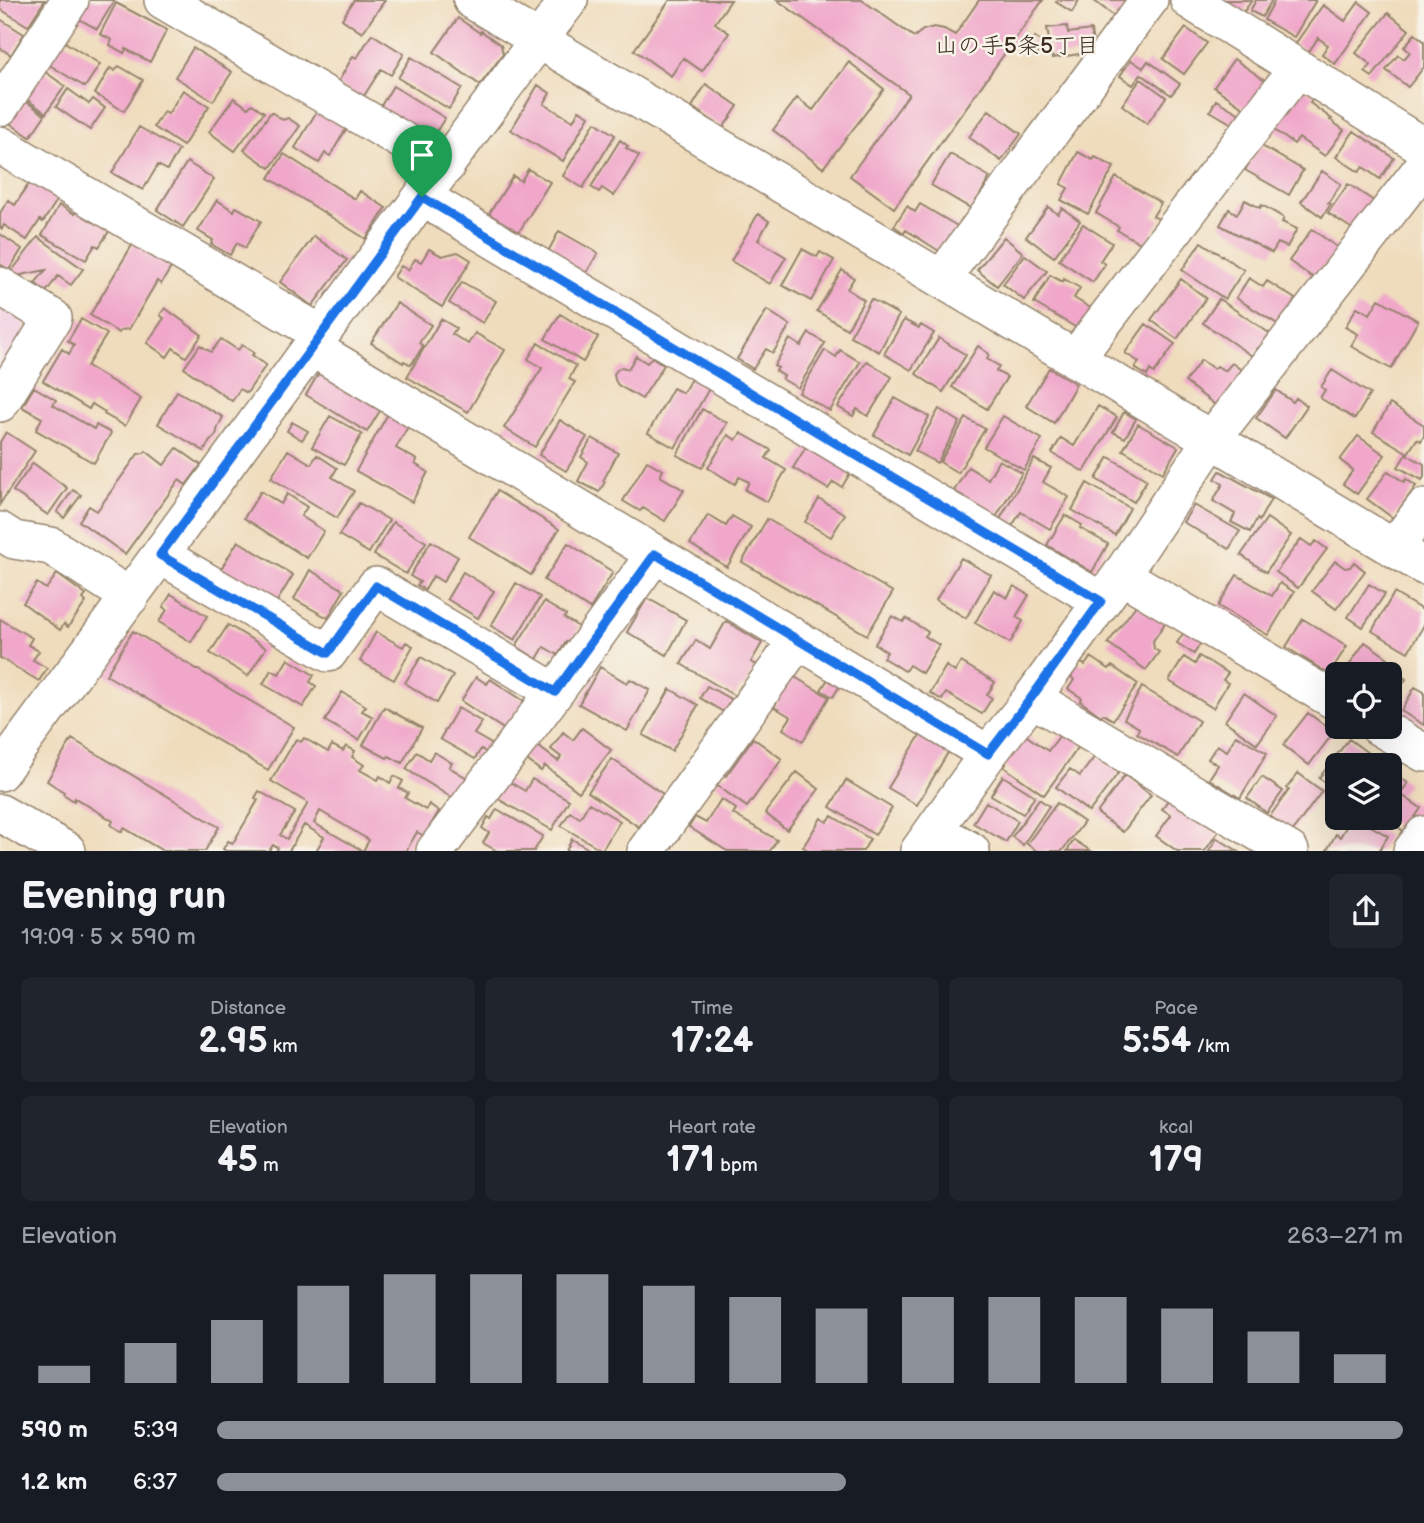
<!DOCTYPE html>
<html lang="en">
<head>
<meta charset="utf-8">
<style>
	:root { --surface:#171b24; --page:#20242c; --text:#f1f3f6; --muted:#9ea1a6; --accent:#8c9099 }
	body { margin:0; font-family:"Balsamiq Sans","Klee One",sans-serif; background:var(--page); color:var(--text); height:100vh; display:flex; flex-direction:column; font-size:26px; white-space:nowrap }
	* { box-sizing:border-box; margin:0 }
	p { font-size:23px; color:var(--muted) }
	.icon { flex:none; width:38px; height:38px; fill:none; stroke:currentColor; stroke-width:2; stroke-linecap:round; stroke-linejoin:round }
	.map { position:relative; height:851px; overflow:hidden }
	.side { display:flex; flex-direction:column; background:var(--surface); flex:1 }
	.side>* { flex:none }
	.tools { position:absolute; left:1325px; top:662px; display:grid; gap:14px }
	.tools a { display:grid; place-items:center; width:77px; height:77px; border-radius:10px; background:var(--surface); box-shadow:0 7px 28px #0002; font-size:35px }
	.pin { position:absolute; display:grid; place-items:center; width:60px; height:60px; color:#fff; margin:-72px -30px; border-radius:50% 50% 50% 0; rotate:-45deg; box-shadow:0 0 7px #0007 }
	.pin .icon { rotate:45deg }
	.round { display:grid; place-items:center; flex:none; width:74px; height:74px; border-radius:10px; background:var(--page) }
	.overview { display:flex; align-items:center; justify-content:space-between; height:119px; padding:0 21px }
	h1 { font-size:38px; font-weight:700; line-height:52px }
	.figures { display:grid; grid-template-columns:repeat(3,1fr); gap:10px; height:119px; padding:7px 21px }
	.figures div { display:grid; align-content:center; border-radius:10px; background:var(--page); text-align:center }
	.figures b { font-size:35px; font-weight:700 }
	.figures small { font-size:19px; font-weight:400 }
	.figures p { font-size:19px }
	.chart { height:196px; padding:14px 21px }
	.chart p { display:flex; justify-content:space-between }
	.chart svg { width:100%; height:126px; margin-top:7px; stroke:var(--accent); stroke-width:6 }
	ul { padding:0 21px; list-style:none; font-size:23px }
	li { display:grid; grid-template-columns:112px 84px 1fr; align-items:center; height:52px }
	li i { height:18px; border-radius:9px; background:var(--accent) }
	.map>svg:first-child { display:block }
	.built { fill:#f1d0e2 }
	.building { fill:#f0a7ca; fill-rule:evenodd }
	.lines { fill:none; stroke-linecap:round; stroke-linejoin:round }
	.minor-casing { stroke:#95836d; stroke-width:40 }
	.minor { stroke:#fff; stroke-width:37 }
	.route-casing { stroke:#fff; stroke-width:14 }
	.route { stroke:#1a73e8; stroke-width:9 }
	.labels { text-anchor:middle; stroke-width:5; stroke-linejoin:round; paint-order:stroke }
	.neighbourhood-label { font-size:23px; fill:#3b2a1e; stroke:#f7f3e8 }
</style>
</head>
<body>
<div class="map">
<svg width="1424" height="851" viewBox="0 0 1424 851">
	<rect width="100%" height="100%" fill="#f7f3e8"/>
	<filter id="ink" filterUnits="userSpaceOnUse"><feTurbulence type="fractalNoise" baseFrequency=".0143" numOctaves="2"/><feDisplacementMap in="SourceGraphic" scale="14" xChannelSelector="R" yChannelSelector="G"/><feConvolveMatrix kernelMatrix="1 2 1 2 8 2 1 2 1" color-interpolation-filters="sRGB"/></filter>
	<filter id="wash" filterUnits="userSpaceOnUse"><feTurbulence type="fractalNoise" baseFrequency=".00686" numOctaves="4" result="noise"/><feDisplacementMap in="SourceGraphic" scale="28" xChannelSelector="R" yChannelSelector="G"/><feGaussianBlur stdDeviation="1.57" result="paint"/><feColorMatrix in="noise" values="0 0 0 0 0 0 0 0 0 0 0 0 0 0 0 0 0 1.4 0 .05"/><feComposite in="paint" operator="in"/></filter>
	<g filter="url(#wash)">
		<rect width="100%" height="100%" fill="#efdcbc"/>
		<path class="built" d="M0 305 23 319 26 333 0 373Z"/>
		<g id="blocks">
			<path class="building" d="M0 0H45L28 26 0 9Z
				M86 0H115L97 29 75 17Z
				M354 0H385L362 33 342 19Z
				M670 0H731L715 23 729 33 702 71 683 58 671 76 634 50Z
				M777 0H862L914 37 923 30 934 27 944 29 955 35 979 0H1043L894 208 850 176 909 94Z
				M1058 0H1079L1072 12 1056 2Z
				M1093 0H1131L1117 18Z
				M1224 0H1252L1242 14Z
				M1256 0H1272L1262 17 1250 11Z
				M1275 0H1316L1294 37 1264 20Z
				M1359 2 1372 12 1335 64 1322 54 1328 45 1318 38 1308 53 1295 44 1323 5 1345 21Z
				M116 3 167 30 150 62 126 49 124 53 110 45 112 40 100 34Z
				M1388 13 1409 30 1372 77 1365 72 1371 65 1356 53Z
				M458 18 480 33 481 31 501 45 503 54 480 85 434 52Z
				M0 19 24 34 11 55 0 48Z
				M1067 26 1068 33 1091 30 1094 52 1052 58 1047 28Z
				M1186 28 1207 43 1184 74 1163 59Z
				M372 34 404 54 391 75 381 69 362 99 337 84 353 56 357 58Z
				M1415 34 1424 41V67L1408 87 1386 70 1398 55 1404 59 1410 52 1404 47Z
				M1035 37 1044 43 1038 54 1029 48Z
				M63 41 100 64 85 87 48 64Z
				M193 48 232 72 213 101 175 77Z
				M411 57 462 88 449 109 398 78Z
				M1234 59 1269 83 1249 111 1214 87Z
				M1131 60 1143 68 1148 61 1180 84 1171 95 1141 74 1133 85 1120 76Z
				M849 62 884 89 823 168 773 130 797 98 813 110Z
				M119 66 143 80 124 111 95 94 110 68 115 71Z
				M41 69 65 86 46 113 22 96Z
				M1141 79 1166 97 1147 124 1122 105Z
				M706 84 738 106 723 128 692 107Z
				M538 85 550 93 544 104 573 121 579 110 589 116 563 161 511 130Z
				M393 86 445 118 430 141 379 109Z
				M1304 88 1315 96 1310 103 1332 119 1330 120 1344 130 1325 156 1299 138 1294 144 1274 130Z
				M68 89 89 104 93 99 105 108 90 130 56 107Z
				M183 90 209 106 183 146 154 127 164 111 168 114Z
				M21 98 45 115 30 137 5 120Z
				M234 98 248 108 252 104 264 112 235 151 209 132Z
				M1216 100 1240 114 1234 125 1210 111Z
				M320 106 349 124 330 156 325 153 319 163 295 148Z
				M989 110 1021 134 1001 161 969 137Z
				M271 112 283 120 288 118 300 126 270 168 244 150Z
				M595 122 615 135 583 188 563 176Z
				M139 127 179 150 167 170 158 165 143 190 112 173Z
				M1354 131 1394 158 1380 179 1363 167 1359 172 1336 157Z
				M620 140 628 146 626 148 639 156 614 196 602 188 599 192 591 187Z
				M1260 145 1303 170 1289 195 1245 170Z
				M1078 152 1093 160 1095 157 1114 167 1088 214 1061 200 1068 188 1061 184Z
				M284 154 355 199 360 191 386 208 366 239 269 178Z
				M950 154 990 177 972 209 931 185Z
				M187 162 214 179 183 227 157 210Z
				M528 169 550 182 519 232 489 214 513 176 521 181Z
				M1322 171 1341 184 1328 203 1331 204 1322 217 1301 202Z
				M1116 177 1161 203 1153 216 1160 220 1144 245 1117 230 1119 227 1096 213Z
				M32 179 59 197 43 222 40 220 27 240 4 225 2 229 0 227V213L8 200 15 205Z
				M1348 184 1374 201 1354 230 1328 213Z
				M217 200 234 211 236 207 261 221 245 248 237 243 230 255 211 244 213 240 198 231Z
				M1245 200 1260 208 1262 205 1284 218 1282 222 1297 229 1287 247 1278 243 1272 253 1220 225 1229 209 1237 214Z
				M920 204 964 230 947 256 906 230 904 233 894 226 907 206 915 212Z
				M59 205 75 214 78 208 111 228 99 247 95 245 86 260 42 235Z
				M1048 207 1058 214 1062 208 1080 221 1054 257 1026 237Z
				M758 214 769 221 758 240 786 257 770 284 731 261Z
				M1083 224 1112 243 1100 261 1105 264 1093 282 1059 260Z
				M1312 229 1338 248 1315 279 1289 261Z
				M559 231 598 253 582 280 544 259Z
				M0 234 22 249 9 270 0 264Z
				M314 236 347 260 312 306 280 282Z
				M38 237 83 269 71 285 58 276 46 292 35 283 46 270 16 276 11 272Z
				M1004 237 1023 253 997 286 977 270Z
				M134 242 172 266 161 284 157 281 129 329 121 330 119 333 90 315Z
				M1201 242 1244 270 1225 299 1182 270Z
				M429 249 442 256 458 252 471 260 442 307 394 277 401 266 408 270 415 259 421 262Z
				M802 249 817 257 820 252 834 260 811 301 782 285Z
				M1025 255 1047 271 1024 300 1003 284Z
				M842 270 854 278 847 289 864 300 847 329 817 311Z
				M1050 275 1063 282 1064 279 1080 288 1074 298 1094 310 1082 331 1034 303Z
				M1249 278 1263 287 1267 281 1300 302 1284 328 1236 298Z
				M1181 279 1206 298 1177 339 1151 320Z
				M462 282 496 301 483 323 449 303Z
				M871 299 899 315 879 352 850 336Z
				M1219 299 1275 337 1265 353 1258 348 1252 356 1203 323Z
				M1379 299 1418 321 1391 369 1351 346 1358 334 1345 327 1357 307 1370 314Z
				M397 303 431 325 419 343 423 346 411 365 404 361 403 363 371 343Z
				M165 308 202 335 186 357 173 348 167 357 147 343 164 318 160 315Z
				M767 310 790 325 773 353 766 349 753 369 737 359Z
				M560 314 598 337 583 362 545 339Z
				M81 319 107 334 87 366 141 399 125 426 104 414 105 412 92 404 89 409 43 381 62 349 69 354 74 345 68 341Z
				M441 319 456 328 452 334 468 344 475 333 505 350 468 412 407 377Z
				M904 320 919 328 921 325 934 333 911 370 884 354Z
				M1146 324 1175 344 1154 373 1150 370 1147 376 1135 368 1139 362 1125 353Z
				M809 333 825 343 798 388 782 379 784 376 776 371 778 368 774 366 790 339 801 346Z
				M939 338 966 355 943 392 916 374Z
				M221 339 238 350 242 345 254 353 252 355 266 365 247 393 240 389 232 401 184 368 200 345 211 352Z
				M538 343 576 366 569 379 575 382 535 447 504 428 542 368 528 359Z
				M978 346 989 354 987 359 999 366 996 371 1007 377 987 409 952 387Z
				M825 350 836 357 840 350 860 362 830 411 799 393Z
				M636 356 647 363 652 357 664 365 642 399 618 385 615 380 614 374 617 370 622 367 628 369Z
				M1201 360 1214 369 1217 366 1225 371 1232 363 1248 375 1222 410 1185 382Z
				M867 361 892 377 868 416 857 409 853 416 838 407Z
				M1049 368 1076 384 1054 423 1026 406Z
				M321 369 386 401 367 432 306 395Z
				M1332 370 1370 394 1355 419 1320 398 1325 390 1321 387Z
				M692 377 710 387 675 448 648 433 673 388 683 393Z
				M34 387 56 400 53 405 94 429 96 425 111 433 94 463 36 430 42 418 22 407Z
				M1276 390 1293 402 1296 398 1307 406 1285 438 1256 418Z
				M177 391 223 417 218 427 216 435 210 441 204 451 158 424Z
				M895 398 929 417 908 455 874 435Z
				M1390 404 1424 425V436L1421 441 1417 439 1408 453 1373 432Z
				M1098 406 1117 417 1084 472 1052 453 1061 438 1074 446Z
				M702 409 727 423 702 468 677 455Z
				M939 409 960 422 937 463 915 451Z
				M390 410 411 421 396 448 417 460 415 464 428 472 412 502 356 471Z
				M1124 412 1136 419 1125 438 1113 432Z
				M330 416 362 434 344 465 312 447Z
				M1003 416 1042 439 1024 470 984 447Z
				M966 418 985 429 958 473 940 462Z
				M560 420 587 437 566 471 539 455Z
				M292 422 308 431 302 440 287 431Z
				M1138 424 1178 447 1163 473 1123 450Z
				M6 432 35 451 0 504V442Z
				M741 433 771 450 766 458 786 470 767 502 745 490 749 482 739 477 735 484 708 468 728 435 736 440Z
				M1358 436 1385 455 1357 494 1343 484 1353 470 1340 460Z
				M592 438 618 453 603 481 605 482 599 492 578 481 588 462 581 457Z
				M809 442 853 468 842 487 833 482 828 489 793 468Z
				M177 448 201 465 186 485 179 480 125 554 79 521 89 506 97 511 138 454 144 453 146 451 164 465Z
				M288 450 311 464 317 455 337 468 332 477 354 491 337 518 271 478Z
				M1406 454 1424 464V477L1422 480 1398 467Z
				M1109 457 1147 480 1134 502 1096 479Z
				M1034 459 1051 468 1043 482 1069 497 1050 529 1021 512 1012 526 1000 519Z
				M999 460 1022 473 995 519 968 503 970 500 954 491 968 467 988 479Z
				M647 461 663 470 660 476 684 490 665 521 643 508 640 511 623 501Z
				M33 463 67 488 48 515 13 491Z
				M1220 471 1271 499 1259 521 1257 519 1250 532 1231 522 1235 514 1213 501 1223 484 1215 479Z
				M1388 471 1404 482 1406 479 1416 486 1393 518 1367 499Z
				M1087 483 1130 508 1115 535 1072 510Z
				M73 490 81 495 64 518 57 512Z
				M261 491 281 504 287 494 307 507 301 516 324 531 307 558 244 518Z
				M497 491 559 529 531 575 469 537Z
				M819 499 845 514 831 537 805 522Z
				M359 503 389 520 369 553 339 535Z
				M1194 505 1240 531 1229 549 1183 522Z
				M708 515 726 526 732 516 751 527 727 567 690 544Z
				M1065 515 1082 525 1080 528 1108 544 1092 572 1047 545Z
				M1267 518 1291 535 1266 572 1241 555Z
				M767 519 893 592 867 635 742 562Z
				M393 522 426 542 406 574 374 555Z
				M1301 539 1311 546 1316 541 1327 549 1298 588 1276 572Z
				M238 541 293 575 276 603 221 569Z
				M431 541 458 557 443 582 433 576 425 590 417 585 420 582 410 576Z
				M568 543 613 572 590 609 544 580Z
				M961 558 991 575 966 618 936 600Z
				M1335 561 1345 568 1350 567 1354 562 1365 571 1336 609 1312 591Z
				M310 570 344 590 328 618 294 599Z
				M463 572 494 591 478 618 447 599Z
				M57 574 86 595 83 599 86 602 68 627 64 624 60 630 23 603 37 583 46 589Z
				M1237 575 1272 596 1280 583 1294 592 1268 635 1218 606Z
				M516 583 540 597 515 640 491 626Z
				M1369 584 1385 594 1363 627 1348 617Z
				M1014 586 1029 595 1016 617 1023 621 1010 643 975 623 994 590 1007 598Z
				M1394 593 1424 611V625L1408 652 1372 631Z
				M171 594 207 616 191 642 159 622 167 610 163 607Z
				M647 598 686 620 667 655 627 632Z
				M544 602 566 615 564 618 579 627 569 644 566 642 558 655 544 647 537 659 516 646Z
				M1137 604 1165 623 1153 641 1154 649 1159 652 1146 670 1108 643Z
				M892 616 903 622 906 618 928 632 925 636 939 645 922 673 909 665 905 671 883 658 887 652 875 644Z
				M0 619 32 638 28 645 39 651 33 660 47 668 39 681 0 658Z
				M1303 619 1347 646 1329 674 1286 647Z
				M726 621 762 643 751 662 757 665 743 688 741 686 735 696 681 664 696 640 710 649Z
				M1190 623 1207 633 1194 654 1177 643Z
				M228 625 266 648 248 676 210 653Z
				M133 631 294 727 268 770 106 675Z
				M376 632 403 647 406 642 413 646 394 680 360 661Z
				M1365 642 1388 658 1377 674H1343Z
				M1199 656 1228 673 1223 680 1228 683 1213 708 1169 681 1184 657 1195 664Z
				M421 657 453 676 437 703 405 683Z
				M1091 657 1109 669 1112 666 1138 684 1113 720 1103 714 1101 716 1080 701 1082 698 1068 689 1074 680 1071 677 1070 671 1075 664 1081 663 1085 665Z
				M288 659 314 675 310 682 316 686 303 707 263 684 271 670 279 674Z
				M961 662 995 682 987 695 992 698 982 714 946 693 942 700 930 693 946 666 955 672Z
				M600 667 627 683 630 679 650 690 627 731 579 704Z
				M834 670 845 677 833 697 821 690Z
				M1396 672 1406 679 1390 704V682Z
				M791 675 829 697 803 741 783 729 791 717 774 707 777 702 775 701Z
				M476 677 487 684 490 679 524 701 505 730 461 701Z
				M707 686 734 701 727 714 700 698Z
				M1142 687 1199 721 1178 757 1137 733 1139 728 1124 719Z
				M1415 687 1424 692V725L1401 711Z
				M670 689 698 705 672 751 643 735Z
				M342 692 366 706 362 711 373 717 359 740 325 721Z
				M1244 693 1277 716 1257 744 1225 721Z
				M384 707 422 728 402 763 389 756 387 758 363 745Z
				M458 708 482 722 474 734 493 745 487 753 481 749 475 759 440 739Z
				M1308 713 1334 732 1309 765 1283 745Z
				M1067 726 1085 738 1044 795 1004 767 1006 764 1000 760 1021 732 1048 751Z
				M925 727 953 744 917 805 888 788Z
				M582 728 611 750 579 792 545 766 541 771 522 756 532 742 558 761 561 757 551 749 563 732 573 740Z
				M1236 735 1267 753 1240 798 1209 779 1218 765 1208 759 1217 745 1227 751Z
				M304 738 328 752 332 745 343 751 346 746 355 751 352 757 364 765 360 770 378 780 380 776 390 783 394 776 403 781 399 788 408 793 405 798 426 810 429 804 439 811 424 836 417 832 406 851H316L324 837 304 825 289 851H276L278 848 273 845 269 851H226L223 849 228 841 233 843 258 800 255 798 259 791 295 812 280 835 287 839 308 803 271 781 296 739 301 742ZM320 811 369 840 363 851 314 823Z
				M753 738 782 759 747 807 715 784 723 774 726 776Z
				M72 739 219 827 205 851H163L124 828 122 832 111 825 113 821 75 798 74 801 63 794 64 792 47 781Z
				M1349 739 1376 759 1372 765H1337V791L1319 778Z
				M417 752 429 760 434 752 452 763 449 767 467 778 454 799 406 769Z
				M1096 755 1119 772 1089 812 1056 787 1070 769 1080 776Z
				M612 759 663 794 639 827 588 792Z
				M1390 771 1408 783 1400 794 1421 808 1405 832 1383 817H1390Z
				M797 772 819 789 787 830 765 813Z
				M1298 773 1322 791 1292 832 1270 816 1289 790 1287 788Z
				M1125 775 1151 795 1123 832 1097 813Z
				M1003 776 1035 796 1023 814 991 795Z
				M1262 777 1283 791 1267 813 1247 798Z
				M503 778 525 791 532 779 569 800 552 830 493 796Z
				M846 780 892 808 875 835 830 807Z
				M1170 797 1222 826 1205 851H1177L1156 836 1171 815 1162 809Z
				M721 799 736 809 733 814 777 840 770 851H727L689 827 695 817 706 823Z
				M1039 799 1049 806 1023 845 1012 837Z
				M986 802 1018 821 1006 842 973 823Z
				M589 803 620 821 602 850 561 826 570 812 580 818Z
				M1057 803 1084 822 1062 851H1037L1027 844Z
				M497 809 543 836 534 851H497L483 843 489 833 482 828 488 817 491 819Z
				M832 816 870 839 863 851H810L803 847 821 818 827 822Z
				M1352 817H1355L1388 836 1379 851 1327 850 1336 834 1340 837Z
				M1217 838 1238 851H1209Z
				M572 839 592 851H566Z
				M1074 840 1091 851H1067Z"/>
		</g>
	</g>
	<g filter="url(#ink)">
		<use href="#blocks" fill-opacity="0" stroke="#95836d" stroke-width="2"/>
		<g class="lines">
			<g class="minor-casing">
				<path id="minor" d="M163 0 446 166
					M472 0 1190 427 1212 439 1424 566
					M1189 0 1424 147
					M0 107 70 0
					M0 145 321 334
					M422 197 1101 601
					M942 278 1149 0
					M0 286 53 318 0 403
					M311 347 988 754
					M1075 359 1298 68
					M0 531 14 540 51 546 130 597
					M1394 548 1424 508
					M160 555 328 653 376 586 555 692
					M1121 575 1337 702
					M1032 698 1290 851
					M1378 726 1424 753
					M0 772C191 516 375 255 569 0
					M0 813 67 851
					M934 830 971 851
					M435 851 555 692 655 554
					M646 851 798 640
					M919 851 988 754 1032 698 1121 575 1212 439 1424 166
					M1412 851 1424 835"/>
			</g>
			<use href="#minor" class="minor"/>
		</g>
	</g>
	<g class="lines" filter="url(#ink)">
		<g class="route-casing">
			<path id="route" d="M422 197 1101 601 1031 698 988 754 655 554 555 692 376 586 328 653 160 555Z"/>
		</g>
		<use href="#route" class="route"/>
	</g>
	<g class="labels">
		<g class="neighbourhood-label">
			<text x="1017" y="53">山の手5条5丁目</text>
		</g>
	</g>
</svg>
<div class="tools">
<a><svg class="icon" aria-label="locate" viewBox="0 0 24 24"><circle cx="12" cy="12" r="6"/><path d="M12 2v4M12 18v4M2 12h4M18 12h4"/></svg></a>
<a><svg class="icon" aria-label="layers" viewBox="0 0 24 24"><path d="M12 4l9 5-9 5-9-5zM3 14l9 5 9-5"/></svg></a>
</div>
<div class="pin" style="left:422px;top:197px;background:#1e9e55"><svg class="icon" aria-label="arrive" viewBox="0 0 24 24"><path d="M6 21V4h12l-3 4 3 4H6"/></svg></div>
</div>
<section class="side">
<div class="overview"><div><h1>Evening run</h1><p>19:09 · 5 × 590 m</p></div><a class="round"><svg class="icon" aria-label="share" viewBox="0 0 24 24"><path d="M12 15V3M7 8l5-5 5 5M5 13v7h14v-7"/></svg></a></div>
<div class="figures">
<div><p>Distance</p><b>2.95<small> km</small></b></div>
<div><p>Time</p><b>17:24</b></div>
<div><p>Pace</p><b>5:54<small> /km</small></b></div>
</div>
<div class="figures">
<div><p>Elevation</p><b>45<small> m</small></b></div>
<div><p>Heart rate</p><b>171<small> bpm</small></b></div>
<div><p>kcal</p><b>179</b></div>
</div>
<div class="chart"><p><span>Elevation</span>263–271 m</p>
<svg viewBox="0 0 160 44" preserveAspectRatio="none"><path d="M5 44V38M15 44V30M25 44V22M35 44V10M45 44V6M55 44V6M65 44V6M75 44V10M85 44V14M95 44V18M105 44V14M115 44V14M125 44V14M135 44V18M145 44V26M155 44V34"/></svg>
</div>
<ul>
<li><b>590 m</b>5:39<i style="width:100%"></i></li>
<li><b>1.2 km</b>6:37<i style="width:53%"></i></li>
</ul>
</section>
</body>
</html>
